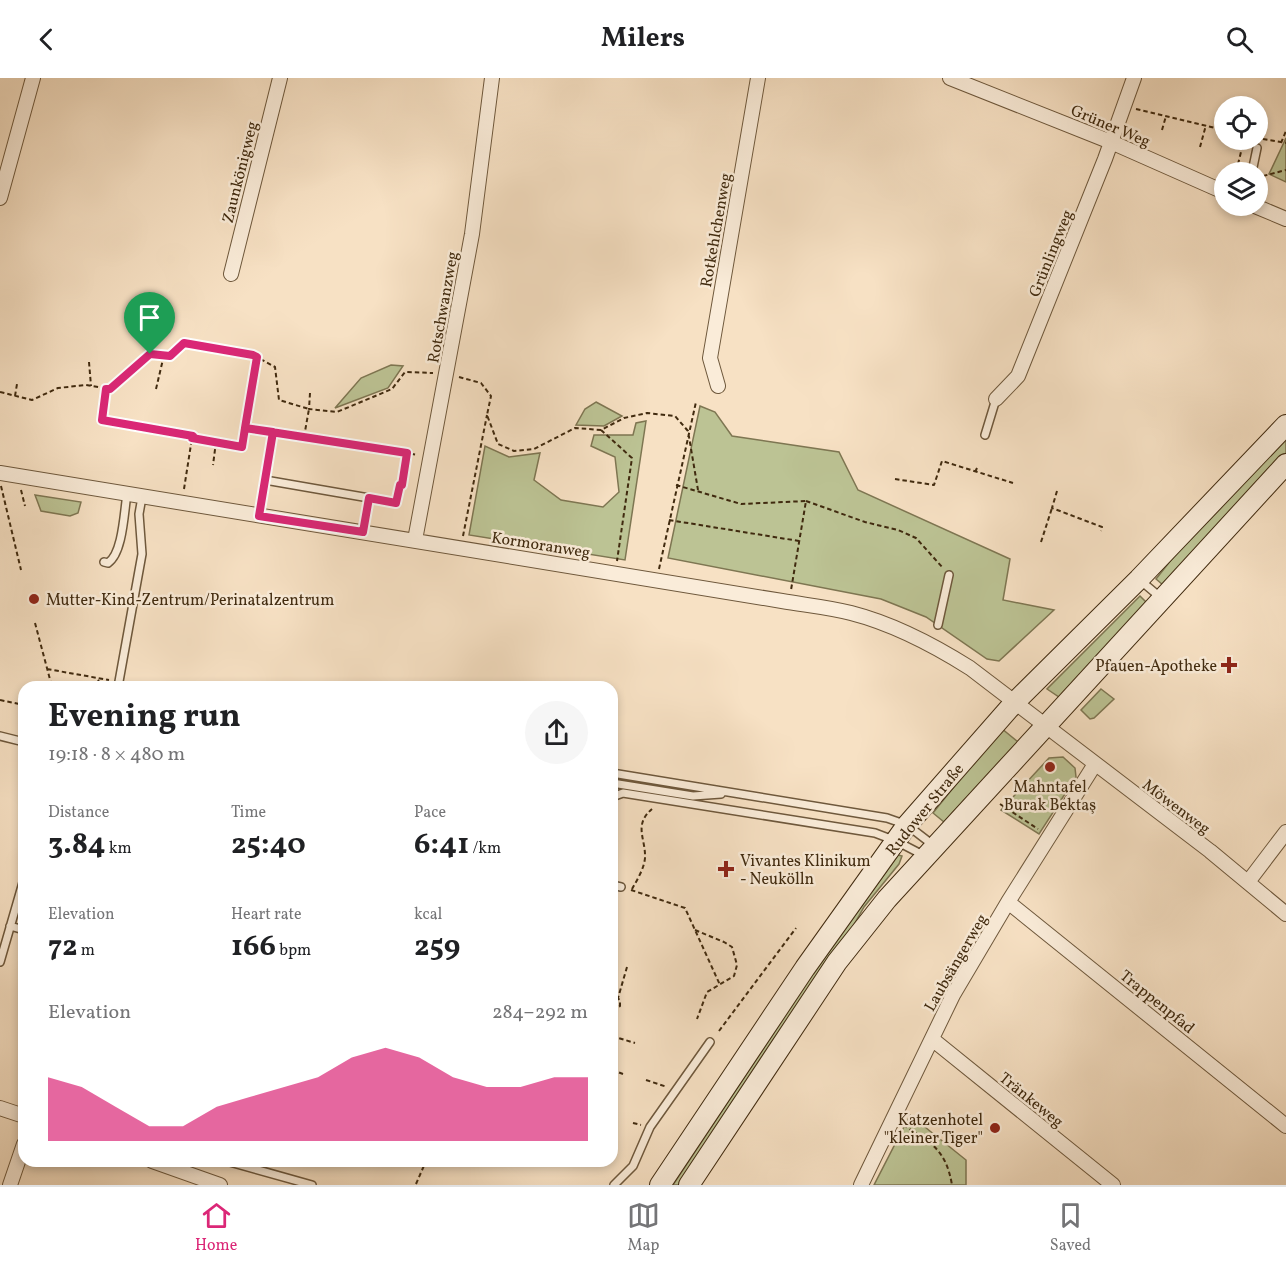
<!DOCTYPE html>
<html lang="en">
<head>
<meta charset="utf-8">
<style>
	:root { --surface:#fff; --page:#f6f6f6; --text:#202124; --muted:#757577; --line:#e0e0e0; --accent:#db2777 }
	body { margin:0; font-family:Vollkorn,serif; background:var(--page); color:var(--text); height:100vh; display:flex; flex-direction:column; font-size:22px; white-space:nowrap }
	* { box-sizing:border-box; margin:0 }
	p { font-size:20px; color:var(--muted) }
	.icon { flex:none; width:33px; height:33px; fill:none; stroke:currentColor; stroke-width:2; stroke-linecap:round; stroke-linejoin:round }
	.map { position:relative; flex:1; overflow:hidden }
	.drawer { position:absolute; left:18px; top:603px; width:600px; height:486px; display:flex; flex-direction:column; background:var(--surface); border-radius:18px; box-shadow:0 3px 9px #0003 }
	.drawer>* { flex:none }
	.tools { position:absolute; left:1214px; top:18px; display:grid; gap:12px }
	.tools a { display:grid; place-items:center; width:54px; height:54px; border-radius:50%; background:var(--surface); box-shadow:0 3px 9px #0003; font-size:30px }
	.pin { position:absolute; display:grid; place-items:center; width:51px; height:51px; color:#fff; margin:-62px -26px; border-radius:50% 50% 50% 0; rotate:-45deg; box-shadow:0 0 6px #0007 }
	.pin .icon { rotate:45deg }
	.round { display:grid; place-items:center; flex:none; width:63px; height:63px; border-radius:32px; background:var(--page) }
	.headline { display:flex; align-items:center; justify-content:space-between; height:102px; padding:0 30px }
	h1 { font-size:33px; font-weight:700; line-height:45px }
	.metrics { display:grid; grid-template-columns:repeat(3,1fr); gap:9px; height:102px; padding:6px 30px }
	.metrics div { display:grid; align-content:center }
	.metrics b { font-size:30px; font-weight:700 }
	.metrics small { font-size:16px; font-weight:400 }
	.metrics p { font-size:16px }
	.chart { height:168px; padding:12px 30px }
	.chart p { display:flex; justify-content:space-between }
	.chart svg { width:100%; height:108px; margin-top:6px; fill:var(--accent); opacity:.7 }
	header { display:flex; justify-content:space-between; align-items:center; height:78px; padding:0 30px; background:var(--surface); font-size:27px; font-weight:700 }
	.tabs { display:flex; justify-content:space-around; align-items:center; height:84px; border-top:2px solid var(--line); background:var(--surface); font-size:16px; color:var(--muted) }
	.tabs a { display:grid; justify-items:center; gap:3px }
	.tabs .active { color:var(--accent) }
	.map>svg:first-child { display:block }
	.green { fill:#bcc394; stroke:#7e7652; stroke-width:1.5 }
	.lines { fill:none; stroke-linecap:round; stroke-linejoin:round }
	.lane-casing { stroke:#6e583c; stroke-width:10 }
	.street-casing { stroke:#6e583c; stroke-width:16 }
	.secondary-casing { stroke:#402a0f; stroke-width:22 }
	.path { stroke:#402a0f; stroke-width:2; stroke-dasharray:4.5 3; stroke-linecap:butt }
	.lane { stroke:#faecd9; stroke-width:7 }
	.street { stroke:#faecd9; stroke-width:14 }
	.secondary { stroke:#faecd9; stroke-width:20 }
	.route-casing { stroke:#fff; stroke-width:12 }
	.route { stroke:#db2777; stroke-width:8 }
	.poi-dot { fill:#8f2418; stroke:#faecd9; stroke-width:2 }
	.labels { text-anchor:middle; stroke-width:5; stroke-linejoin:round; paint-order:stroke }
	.street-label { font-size:16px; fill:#402a0f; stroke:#faecd9 }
	.poi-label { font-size:16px; fill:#402a0f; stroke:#faecd9; text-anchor:start }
</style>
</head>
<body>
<header><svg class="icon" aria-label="back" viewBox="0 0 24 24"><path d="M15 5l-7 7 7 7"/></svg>Milers<svg class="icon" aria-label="search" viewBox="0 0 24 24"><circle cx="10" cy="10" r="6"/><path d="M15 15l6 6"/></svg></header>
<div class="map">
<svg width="1286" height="1107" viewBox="0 0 1286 1107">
	<rect width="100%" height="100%" fill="#f7e1c4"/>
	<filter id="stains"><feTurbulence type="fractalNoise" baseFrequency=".00333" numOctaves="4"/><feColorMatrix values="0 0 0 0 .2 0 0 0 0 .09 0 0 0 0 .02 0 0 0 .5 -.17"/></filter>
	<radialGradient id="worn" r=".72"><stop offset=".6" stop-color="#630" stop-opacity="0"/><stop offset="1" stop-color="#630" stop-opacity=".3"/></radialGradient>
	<path class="green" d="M1286 60V104L1269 96Z
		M391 287 403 288 388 310 335 330 361 300Z
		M596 324 622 338 604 348 576 347 585 331Z
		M700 328 715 334 732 358 839 374 858 412 1010 481 1003 522 1054 532 999 583 987 581 926 539 881 521 668 480Z
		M646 343 625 482 469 457 485 368 509 379 540 375 534 402 561 422 603 429 619 414 615 379 591 368 594 357H633L636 345Z
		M1286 359V375L1163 507 1156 501 1194 453Z
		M35 417 81 424 78 435 70 438 41 433Z
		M1140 518 1147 525 1059 619 1047 611Z
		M1101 611 1114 621 1094 640 1090 641 1081 632Z
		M1001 650 1018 664 944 744 933 735Z
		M1063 679 1075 690 1076 699 1039 756 1001 732 1049 680Z
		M898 777 902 778 899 786 864 829 851 852 679 1107H673L815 892Z
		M910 1037 966 1082V1107H874Z"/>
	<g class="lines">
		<g class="lane-casing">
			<path id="lane" d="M1252 94 1257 70
				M985 357 996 321
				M259 438 265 402 369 420
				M363 454 369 420 396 425
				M104 484 108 485C123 475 124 434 127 416
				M1141 503 1160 519
				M938 547 949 497
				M118 609 142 476 139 436 142 419
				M0 658 24 664
				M612 695 887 740 907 747 933 767
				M612 705 693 718 721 716
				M612 719 623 715 875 755 896 763 925 778
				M612 807 621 809
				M10 848 24 852
				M0 884 24 801
				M226 1083 312 1107
				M614 1107 633 1088 650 1049 710 964"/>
		</g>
		<g class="street-casing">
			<path id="street" d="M950 0 1111 64 1224 114
				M0 120 33 0
				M1255 128 1286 141
				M231 196 280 0
				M718 308 710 280 758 0
				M996 321 1018 298 1105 81 1134 0
				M0 395 782 523C805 527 828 529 851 535 894 546 932 566 970 590L1210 773 1286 836
				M415 462 472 156 492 0
				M1248 804 1286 754
				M1008 824 1286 1048
				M932 961 1113 1107
				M0 1030 24 1038
				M152 1083 220 1107
				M10 1107 24 1066
				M861 1107 953 917 1008 824 1095 686"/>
		</g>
		<g class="secondary-casing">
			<path id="secondary" d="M660 1107 805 890 907 747 1014 625 1139 501 1286 347
				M689 1107 837 884 887 821 1286 386"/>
		</g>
		<path class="path" d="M1136 31 1224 52
			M1162 52 1166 38
			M1263 61 1286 65
			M1281 65 1286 53
			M1200 69 1206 47
			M1238 86 1244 62
			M1263 98 1286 92
			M89 284 91 308
			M459 299 481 305 491 318 487 337 498 366 514 373 534 371 575 350 601 352 624 340 647 335 675 338 688 353 698 412
			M106 311 102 342 193 358 192 360 216 364 213 387
			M156 311 164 277
			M0 314 32 322 58 310 86 307 110 311 150 276 170 278 184 265 253 277 275 289 279 322 309 331 304 359 418 377
			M310 315 309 331 337 334 392 311 405 294 433 295
			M15 318 17 306
			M245 350 304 359
			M601 352 632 380 617 483
			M216 364 242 369 257 279
			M266 392 273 354
			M975 394 978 388
			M895 401 934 407 942 383 1013 405
			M676 407 741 426 806 423 791 512
			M1 408 21 492
			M184 411 192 360
			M21 412 25 428
			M1057 413 1052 430 1102 449 1101 453
			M398 414 400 407H402L407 375
			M806 423 865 444 898 452 916 460 943 490
			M669 442 799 463
			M463 458 487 337
			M1041 464 1052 430
			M659 491 696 324
			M35 545 52 609
			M47 591 109 602
			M129 605 153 609
			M93 609 99 602
			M0 622 24 627
			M1000 726 1038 751
			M632 811C637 802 644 791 645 780 646 761 633 747 652 731
			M631 812 685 830 720 907
			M695 852 724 864 732 869 737 887 734 898 707 914 697 941
			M612 922 618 920
			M612 929 616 930 620 928V923L618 920 627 889
			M612 938 615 930
			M719 953 796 850
			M612 958 635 965
			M612 992 623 996
			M646 1002 667 1009
			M633 1045 641 1047
			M903 1047C932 1065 946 1072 952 1107
			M416 1106 426 1083"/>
		<use href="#lane" class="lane"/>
		<use href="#street" class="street"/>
		<use href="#secondary" class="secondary"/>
	</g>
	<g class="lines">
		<g class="route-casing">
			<path id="route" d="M150 276 170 278 184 265 253 277 257 279 245 350 273 354 259 438 363 454 369 420 396 425 400 407H402L407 375 245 350 242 369 192 360 193 358 102 342 106 311H110L150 276"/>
		</g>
		<use href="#route" class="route"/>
	</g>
	<g class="poi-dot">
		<circle cx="34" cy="521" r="6"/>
		<path d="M1226 578h6v6h6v6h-6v6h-6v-6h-6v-6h6z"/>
		<circle cx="1050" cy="689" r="6"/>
		<path d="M723 782h6v6h6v6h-6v6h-6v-6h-6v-6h6z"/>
		<circle cx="995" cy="1050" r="6"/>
	</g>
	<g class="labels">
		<g class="street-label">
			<text transform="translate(1111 47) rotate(23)" y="6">Grüner Weg</text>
			<text transform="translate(239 94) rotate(-76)" y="6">Zaunkönigweg</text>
			<text transform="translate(715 152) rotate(-80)" y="6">Rotkehlchenweg</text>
			<text transform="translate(1050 175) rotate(-68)" y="6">Grünlingweg</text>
			<text transform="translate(442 229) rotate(-80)" y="6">Rotschwanzweg</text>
			<text transform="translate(541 466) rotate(9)" y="6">Kormoranweg</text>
			<text transform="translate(1177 728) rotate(37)" y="6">Möwenweg</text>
			<text transform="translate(924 731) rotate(-51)" y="6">Rudower Straße</text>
			<text transform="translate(955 884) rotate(-60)" y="6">Laubsängerweg</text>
			<text transform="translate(1158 923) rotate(39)" y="6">Trappenpfad</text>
			<text transform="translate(1032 1021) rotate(39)" y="6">Tränkeweg</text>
		</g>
		<g class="poi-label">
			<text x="46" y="527">Mutter-Kind-Zentrum/Perinatalzentrum</text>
			<text x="1217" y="593" text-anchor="end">Pfauen-Apotheke</text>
			<text x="1050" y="714" text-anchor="middle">Mahntafel<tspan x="1050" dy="18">Burak Bektaş</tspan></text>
			<text x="740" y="788">Vivantes Klinikum<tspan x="740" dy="18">- Neukölln</tspan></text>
			<text x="983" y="1047" text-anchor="end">Katzenhotel<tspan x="983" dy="18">"kleiner Tiger"</tspan></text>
		</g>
	</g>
	<rect width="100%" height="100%" filter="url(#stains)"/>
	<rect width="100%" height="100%" fill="url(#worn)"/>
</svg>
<div class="tools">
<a><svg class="icon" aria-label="locate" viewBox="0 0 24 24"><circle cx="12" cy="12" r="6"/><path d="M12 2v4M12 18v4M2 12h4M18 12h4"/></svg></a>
<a><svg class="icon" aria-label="layers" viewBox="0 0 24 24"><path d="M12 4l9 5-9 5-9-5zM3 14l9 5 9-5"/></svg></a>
</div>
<div class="pin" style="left:150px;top:276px;background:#1e9e55"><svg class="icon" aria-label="arrive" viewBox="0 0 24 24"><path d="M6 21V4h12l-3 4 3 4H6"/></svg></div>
<section class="drawer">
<div class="headline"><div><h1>Evening run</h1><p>19:18 · 8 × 480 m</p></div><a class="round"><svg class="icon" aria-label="share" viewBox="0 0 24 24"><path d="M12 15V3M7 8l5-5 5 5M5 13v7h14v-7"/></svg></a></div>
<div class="metrics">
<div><p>Distance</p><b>3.84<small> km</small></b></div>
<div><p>Time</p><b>25:40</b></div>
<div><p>Pace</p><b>6:41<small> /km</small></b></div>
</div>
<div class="metrics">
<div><p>Elevation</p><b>72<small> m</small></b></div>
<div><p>Heart rate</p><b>166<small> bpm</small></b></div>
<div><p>kcal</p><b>259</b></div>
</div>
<div class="chart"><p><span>Elevation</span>284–292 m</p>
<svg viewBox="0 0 160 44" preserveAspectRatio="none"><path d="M0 44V18L10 22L20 30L30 38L40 38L50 30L60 26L70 22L80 18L90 10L100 6L110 10L120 18L130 22L140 22L150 18L160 18V44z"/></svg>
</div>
</section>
</div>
<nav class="tabs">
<a class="active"><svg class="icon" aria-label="home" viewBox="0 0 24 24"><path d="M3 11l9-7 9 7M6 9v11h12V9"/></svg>Home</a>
<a><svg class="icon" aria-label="map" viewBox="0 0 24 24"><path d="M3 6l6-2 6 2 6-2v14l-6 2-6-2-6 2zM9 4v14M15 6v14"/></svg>Map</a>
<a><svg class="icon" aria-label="saved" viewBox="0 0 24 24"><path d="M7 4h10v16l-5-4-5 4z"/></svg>Saved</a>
</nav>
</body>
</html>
